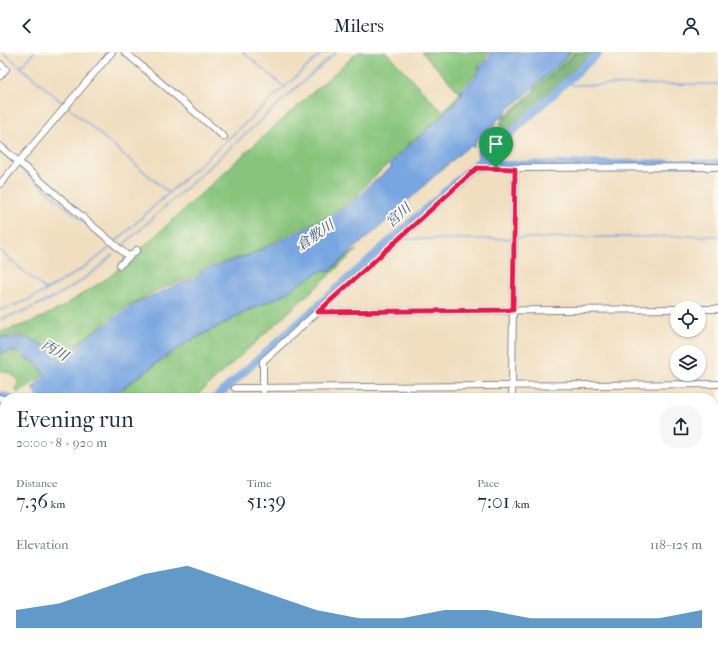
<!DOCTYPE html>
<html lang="en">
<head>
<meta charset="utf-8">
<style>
	:root { --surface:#fff; --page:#f6f6f7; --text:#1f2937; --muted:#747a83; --accent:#1f6fb2 }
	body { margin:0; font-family:"IM FELL French Canon","Noto Serif JP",serif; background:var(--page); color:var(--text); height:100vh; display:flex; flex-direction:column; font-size:15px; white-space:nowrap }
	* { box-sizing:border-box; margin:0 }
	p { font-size:13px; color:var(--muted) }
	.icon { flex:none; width:22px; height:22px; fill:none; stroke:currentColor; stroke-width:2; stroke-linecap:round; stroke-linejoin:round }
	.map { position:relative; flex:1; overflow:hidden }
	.details { position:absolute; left:0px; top:341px; width:718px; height:256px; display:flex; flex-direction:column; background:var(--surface); border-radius:16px 16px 0 0; box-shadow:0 1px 3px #0004 }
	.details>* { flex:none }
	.fabs { position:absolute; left:670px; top:249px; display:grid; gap:8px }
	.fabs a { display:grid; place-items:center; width:36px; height:36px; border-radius:50%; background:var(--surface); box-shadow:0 1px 3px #0004; font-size:20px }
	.pin { position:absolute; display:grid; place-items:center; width:34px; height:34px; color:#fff; margin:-41px -17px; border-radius:50% 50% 50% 0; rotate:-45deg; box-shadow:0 0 4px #0007 }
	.pin .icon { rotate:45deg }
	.round { display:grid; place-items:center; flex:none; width:42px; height:42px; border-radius:16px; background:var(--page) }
	.summary { display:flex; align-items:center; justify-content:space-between; height:68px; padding:0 16px }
	h1 { font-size:22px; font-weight:600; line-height:30px }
	.stats { display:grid; grid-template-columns:repeat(3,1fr); gap:6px; height:68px; padding:4px 16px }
	.stats div { display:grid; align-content:center }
	.stats b { font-size:20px; font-weight:600 }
	.stats small { font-size:11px; font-weight:400 }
	.stats p { font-size:11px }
	.chart { height:112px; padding:8px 16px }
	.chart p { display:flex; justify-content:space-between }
	.chart svg { width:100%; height:72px; margin-top:4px; fill:var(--accent); opacity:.7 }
	header { display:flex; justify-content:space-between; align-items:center; height:52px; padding:0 16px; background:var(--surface); font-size:18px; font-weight:600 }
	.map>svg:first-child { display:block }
	.green { fill:#87c57c; stroke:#517a6d }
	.forest { fill:#6daa6c; stroke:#446c65 }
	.water { fill:#78a6e1; stroke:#4a6aa0 }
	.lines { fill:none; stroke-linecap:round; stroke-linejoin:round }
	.stream { stroke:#78a6e1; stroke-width:1.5 }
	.river { stroke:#78a6e1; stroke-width:8 }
	.minor-casing { stroke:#86868e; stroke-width:8 }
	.minor { stroke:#fff; stroke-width:6 }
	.route-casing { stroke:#fff; stroke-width:8 }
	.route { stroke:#e11d48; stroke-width:5 }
	.labels { text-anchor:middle; stroke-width:4; stroke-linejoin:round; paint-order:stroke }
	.water-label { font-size:14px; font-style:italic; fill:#3c598c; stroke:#fbf7ec }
</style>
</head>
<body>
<header><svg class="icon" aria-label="back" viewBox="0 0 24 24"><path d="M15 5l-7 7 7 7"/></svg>Milers<svg class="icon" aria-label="person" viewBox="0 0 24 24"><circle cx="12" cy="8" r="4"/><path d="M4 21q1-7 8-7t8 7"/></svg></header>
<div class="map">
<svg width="718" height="597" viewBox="0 0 718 597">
	<rect width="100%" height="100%" fill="#fbf7ec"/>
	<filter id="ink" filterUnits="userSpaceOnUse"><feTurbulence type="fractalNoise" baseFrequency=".025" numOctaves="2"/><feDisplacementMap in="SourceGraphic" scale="8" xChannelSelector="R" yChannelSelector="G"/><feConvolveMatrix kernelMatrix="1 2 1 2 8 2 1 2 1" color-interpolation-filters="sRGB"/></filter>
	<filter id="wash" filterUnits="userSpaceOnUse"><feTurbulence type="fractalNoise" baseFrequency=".012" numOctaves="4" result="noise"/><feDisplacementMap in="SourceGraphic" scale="16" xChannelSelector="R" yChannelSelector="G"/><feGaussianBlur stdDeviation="0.9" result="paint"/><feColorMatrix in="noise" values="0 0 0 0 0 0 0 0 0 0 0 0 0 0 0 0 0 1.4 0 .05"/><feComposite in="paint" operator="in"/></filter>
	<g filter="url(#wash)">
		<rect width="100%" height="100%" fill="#f0debf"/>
		<path class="green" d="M358 0H386L441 58 443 59 460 41 422 0H489L486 6 479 14 477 21 461 37 460 40 461 43 443 61 441 64 428 75 425 79 415 87 411 89 407 94 369 130 356 145 328 164 291 181 250 202 201 217 199 222 156 239 124 256 78 291 68 302 62 307 53 298 27 285C23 285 21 283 17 283 11 284 6 284 0 285V280L29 271 59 257 109 225 129 208 265 83Z
			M570 0H577L533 39 536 33 562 11Z
			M357 198 194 346H117V343L124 336 145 320 187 291 232 268 243 261 255 256 283 243 302 230 319 220 324 218 330 219 348 203Z
			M10 299C19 301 20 302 27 308 34 308 42 317 43 324L18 341 16 339 18 332 17 327 9 321 0 318V301Z
			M5 412V428L0 433V422Z
			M614 592H633V597H615Z"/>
		<path class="forest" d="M578 0H594L572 19 507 81 497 88 496 87V85L503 79 500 72 502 67Z
			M5 576V592H38L41 597H0Z"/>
		<path class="water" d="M491 0H569L561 10 535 33 526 43 508 57 506 59V62L504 65 501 64C498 67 496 71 493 74 487 80 474 86 474 95L469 94 432 126 388 168 364 188 330 218H324L319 220 302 230 283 243 243 260 232 267 193 287 173 299 122 336 116 343 115 346H39L32 336 45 324C43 317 35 308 27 307 26 306 24 304 23 302 16 297 7 300 0 301V286L21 285C25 287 29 287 34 289 39 290 45 294 50 297V299L54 300 55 303 57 304 61 309 69 304 76 295 83 288 135 251 201 223V219L250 203 329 165 349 152 360 144 372 131 391 116V114L390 112 408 95 411 91 416 88 427 79 428 76 443 64 444 61 462 43 461 41 462 38 474 26 479 20 480 15 489 6Z
			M495 92 497 94C496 99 490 102 490 108L495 111V115L471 120 467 116 478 107 477 98 478 97 480 98 490 97Z
			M5 438V558C4 562 5 565 5 568 5 572 1 582 0 586V449Z"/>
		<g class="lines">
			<path class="stream" d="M3 0 64 52
				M243 0 284 35
				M21 15 34 0
				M568 28 572 33H574L718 32
				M68 55 169 141
				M0 99 14 111
				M18 114 115 197
				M516 186 718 184
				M402 187H512
				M115 190 323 0
				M121 195 336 0
				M0 199 46 238
				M0 258C26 251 48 238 70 224 84 216 99 206 111 194
				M0 267C39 256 84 232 112 203
				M226 336 229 338 235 339
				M713 489H718"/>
			<path class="river" d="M493 96 512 80 599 0
				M490 112 499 113 718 111
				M0 343 10 346
				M215 346 477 111
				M713 409H718
				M0 418 5 408
				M60 597 61 592"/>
		</g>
	</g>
	<g filter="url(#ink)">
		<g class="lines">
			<g class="minor-casing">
				<path id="minor" d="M125 0 224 85
					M0 12 6 17 0 24
					M496 90 499 94 498 96 496 116 515 117 519 116 718 115
					M0 94 129 205 137 198
					M0 132 112 0
					M120 213 129 205
					M699 257H718
					M318 260 677 257
					M235 336 718 332
					M0 346 5 348
					M263 346V309L477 116H496
					M512 346V329L515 117
					M713 405H718
					M0 410 5 399
					M713 413H718
					M713 564H718
					M65 597V592
					M261 597V592
					M510 597 511 592
					M653 597V592"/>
			</g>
			<use href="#minor" class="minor"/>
		</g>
	</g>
	<g class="lines" filter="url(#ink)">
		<g class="route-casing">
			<path id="route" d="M477 116 515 117 513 258 318 260Z"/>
		</g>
		<use href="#route" class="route"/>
	</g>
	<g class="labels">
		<g class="water-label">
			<text transform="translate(398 163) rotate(-42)" y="5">宮川</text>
			<text transform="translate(315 183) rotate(-34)" y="5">倉敷川</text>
			<text transform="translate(55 298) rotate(30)" y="5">丙川</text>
		</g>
	</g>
</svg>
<div class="fabs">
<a><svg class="icon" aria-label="locate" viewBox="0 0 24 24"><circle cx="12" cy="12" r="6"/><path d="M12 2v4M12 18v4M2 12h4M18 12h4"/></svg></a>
<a><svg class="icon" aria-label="layers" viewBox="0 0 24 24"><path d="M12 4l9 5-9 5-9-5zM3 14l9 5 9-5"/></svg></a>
</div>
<div class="pin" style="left:496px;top:116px;background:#1e9e55"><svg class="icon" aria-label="arrive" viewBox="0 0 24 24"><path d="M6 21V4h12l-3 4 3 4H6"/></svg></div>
<section class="details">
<div class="summary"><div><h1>Evening run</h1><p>20:00 · 8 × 920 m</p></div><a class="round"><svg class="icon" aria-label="share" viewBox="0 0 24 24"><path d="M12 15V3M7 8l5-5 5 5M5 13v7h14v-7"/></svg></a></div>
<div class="stats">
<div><p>Distance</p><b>7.36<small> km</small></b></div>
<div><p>Time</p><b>51:39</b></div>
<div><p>Pace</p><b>7:01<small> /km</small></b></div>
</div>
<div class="chart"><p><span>Elevation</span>118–125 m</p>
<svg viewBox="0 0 160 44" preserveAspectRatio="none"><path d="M0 44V33L10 29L20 20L30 11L40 6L50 15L60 24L70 33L80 38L90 38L100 33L110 33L120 38L130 38L140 38L150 38L160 33V44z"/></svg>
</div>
</section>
</div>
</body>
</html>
